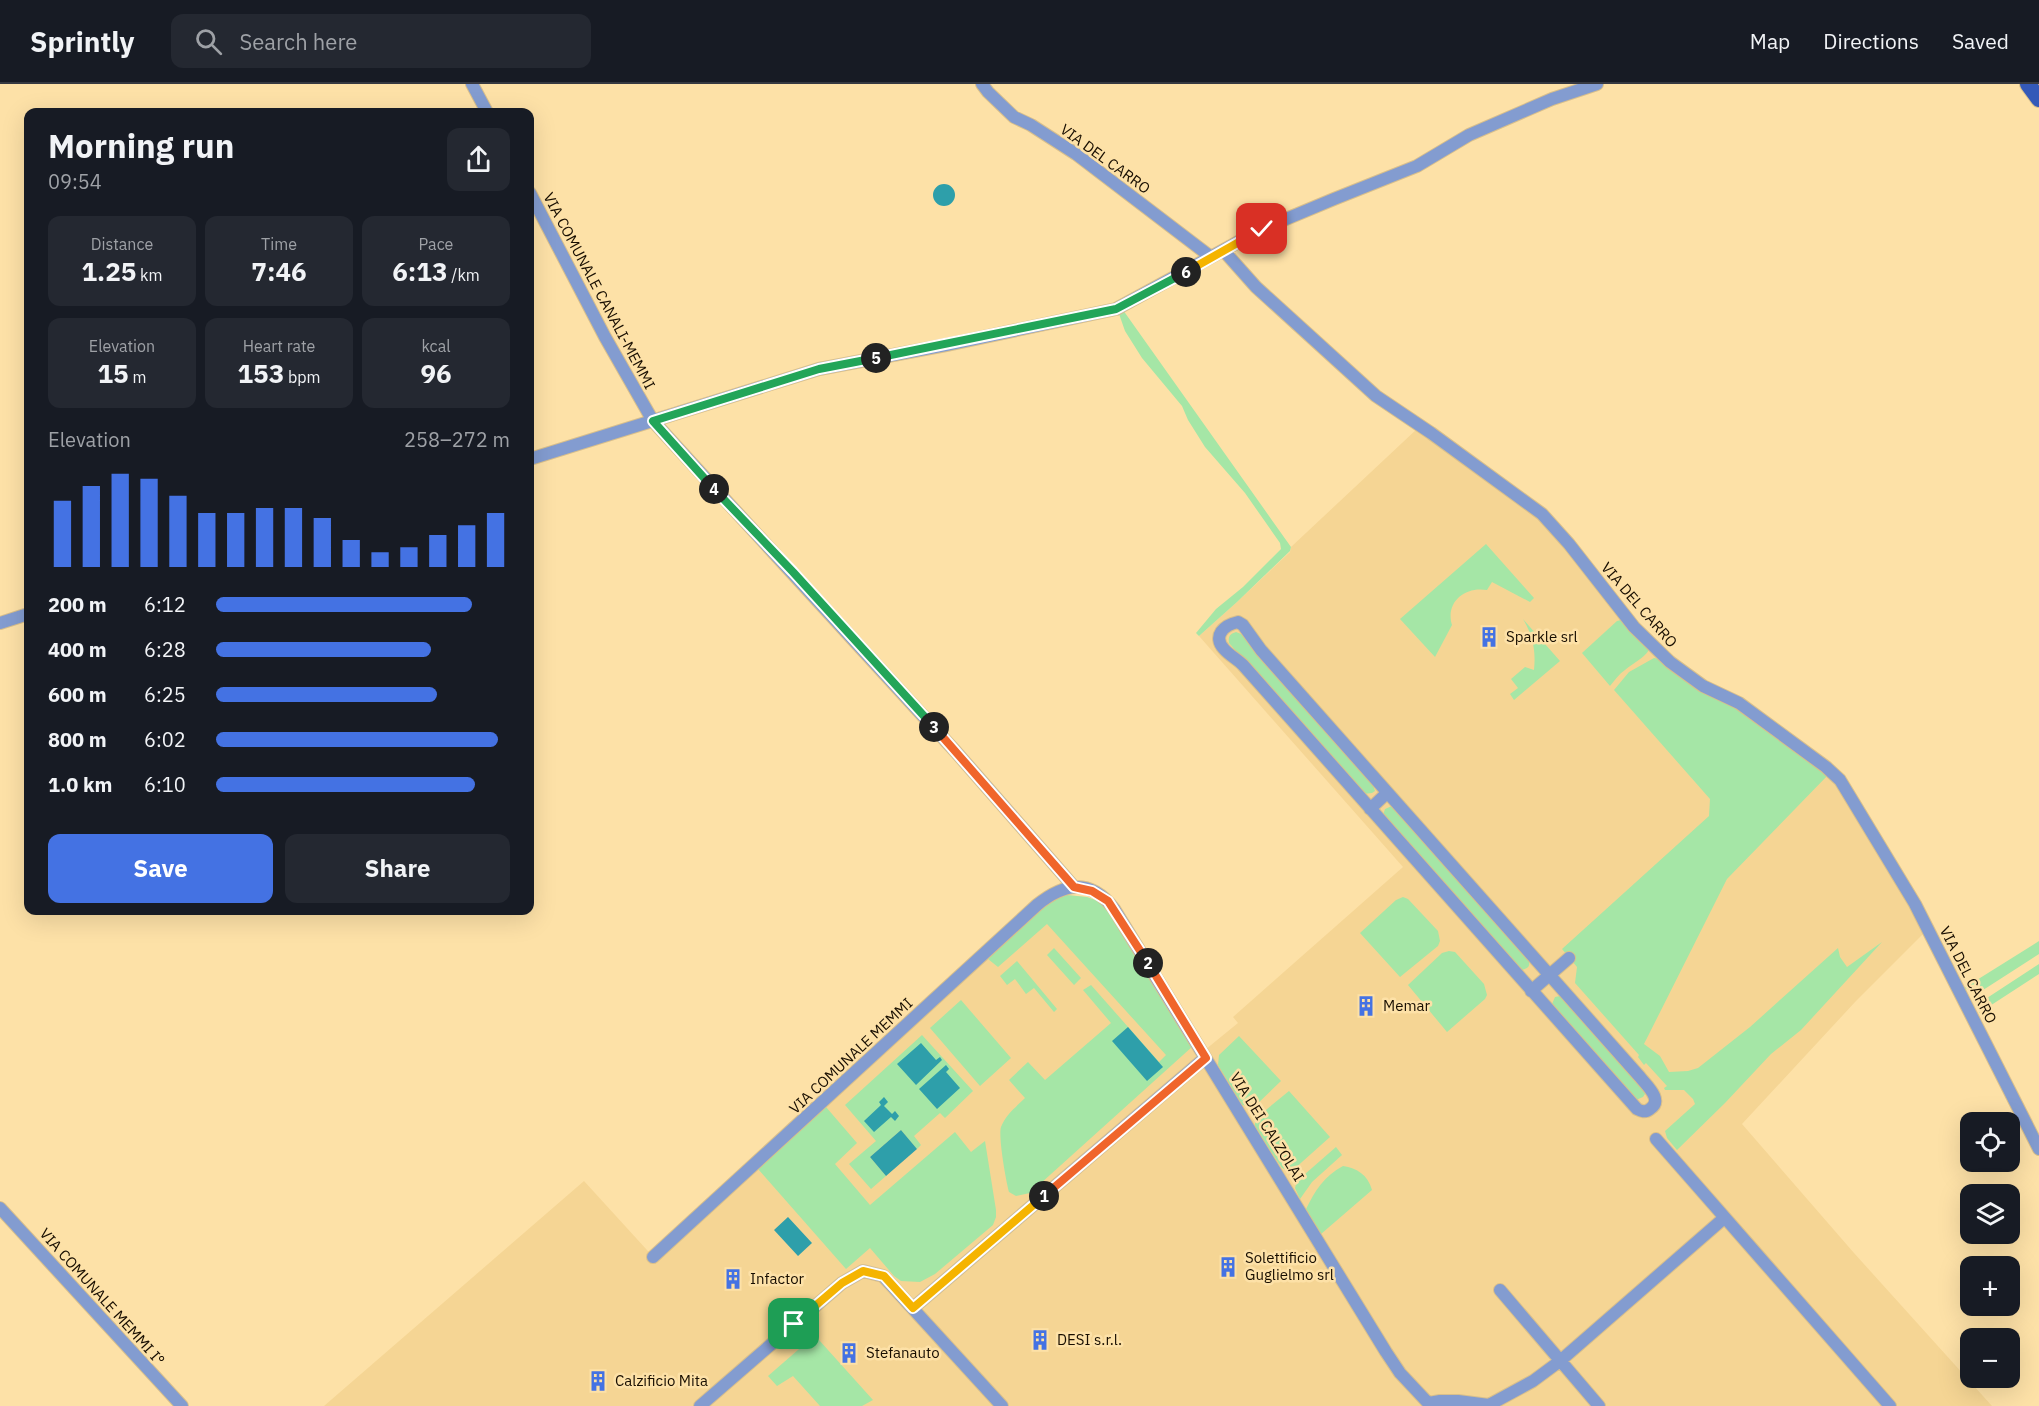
<!DOCTYPE html>
<html lang="en">
<head>
<meta charset="utf-8">
<style>
	:root { --surface:#171b24; --page:#242831; --text:#f1f3f6; --muted:#9ea1a6; --line:#363941; --accent:#4472e3 }
	body { margin:0; font-family:"IBM Plex Sans",sans-serif; background:var(--page); color:var(--text); height:100vh; display:flex; flex-direction:column; font-size:22px; white-space:nowrap }
	* { box-sizing:border-box; margin:0 }
	p { font-size:20px; color:var(--muted) }
	.icon { flex:none; width:33px; height:33px; fill:none; stroke:currentColor; stroke-width:2; stroke-linecap:round; stroke-linejoin:round }
	.map { position:relative; flex:1; overflow:hidden }
	.drawer { position:absolute; left:24px; top:24px; width:510px; height:807px; display:flex; flex-direction:column; background:var(--surface); border-radius:12px; box-shadow:0 6px 24px #0002 }
	.drawer>* { flex:none }
	.controls { position:absolute; left:1960px; top:1028px; display:grid; gap:12px }
	.controls a { display:grid; place-items:center; width:60px; height:60px; border-radius:12px; background:var(--surface); box-shadow:0 6px 24px #0002; font-size:30px }
	.pin { position:absolute; display:grid; place-items:center; width:51px; height:51px; color:#fff; margin:-26px; border-radius:12px; box-shadow:0 3px 9px #0006 }
	.km { position:absolute; width:30px; height:30px; margin:-15px; border-radius:50%; background:#222; color:#fff; font-size:16px; line-height:30px; text-align:center }
	.round { display:grid; place-items:center; flex:none; width:63px; height:63px; border-radius:12px; background:var(--page) }
	.head { display:flex; align-items:center; justify-content:space-between; height:102px; padding:0 24px }
	h1 { font-size:33px; font-weight:700; line-height:45px }
	.metrics { display:grid; grid-template-columns:repeat(3,1fr); gap:9px; height:102px; padding:6px 24px }
	.metrics div { display:grid; align-content:center; border-radius:12px; background:var(--page); text-align:center }
	.metrics b { font-size:26px; font-weight:700 }
	.metrics small { font-size:16px; font-weight:400 }
	.metrics p { font-size:16px }
	.chart { height:168px; padding:12px 24px }
	.chart p { display:flex; justify-content:space-between }
	.chart svg { width:100%; height:108px; margin-top:6px; stroke:var(--accent); stroke-width:6 }
	.action { display:flex; gap:12px; margin-top:auto; padding:12px 24px }
	.action a { flex:1; height:69px; border-radius:12px; background:var(--accent); color:#fff; font-size:24px; font-weight:700; line-height:69px; text-align:center }
	.action a+a { background:var(--page); color:var(--text) }
	ul { padding:0 24px; list-style:none; font-size:20px }
	li { display:grid; grid-template-columns:96px 72px 1fr; align-items:center; height:45px }
	li i { height:15px; border-radius:8px; background:var(--accent) }
	header { display:flex; align-items:center; gap:36px; box-sizing:border-box; height:84px; padding:0 30px; background:var(--surface); border-bottom:2px solid var(--line) }
	header strong { font-size:28px }
	nav { display:flex; gap:33px; margin-inline-start:auto; font-size:21px }
	.search { width:420px; height:54px; background:var(--page); display:flex; align-items:center; gap:15px; box-sizing:border-box; padding:0 21px; border-radius:12px; color:var(--muted); font-size:22px }
	.map>svg:first-child { display:block }
	.built { fill:#f5d594 }
	.green { fill:#a5e6a6 }
	.water { fill:#2e9faa }
	.lines { fill:none; stroke-linecap:round; stroke-linejoin:round }
	.minor-casing { stroke:#d8bf8c; stroke-width:14 }
	.major-casing { stroke:#d8bf8c; stroke-width:18 }
	.minor { stroke:#839cd0; stroke-width:12 }
	.major { stroke:#3459b8; stroke-width:16 }
	.split-1-casing { stroke:#fff; stroke-width:12 }
	.split-2-casing { stroke:#fff; stroke-width:12 }
	.split-3-casing { stroke:#fff; stroke-width:12 }
	.split-4-casing { stroke:#fff; stroke-width:12 }
	.split-5-casing { stroke:#fff; stroke-width:12 }
	.split-6-casing { stroke:#fff; stroke-width:12 }
	.split-7-casing { stroke:#fff; stroke-width:12 }
	.split-1 { stroke:#f5b400; stroke-width:8 }
	.split-2 { stroke:#f0652b; stroke-width:8 }
	.split-3 { stroke:#f0652b; stroke-width:8 }
	.split-4 { stroke:#22a559; stroke-width:8 }
	.split-5 { stroke:#22a559; stroke-width:8 }
	.split-6 { stroke:#22a559; stroke-width:8 }
	.split-7 { stroke:#f5b400; stroke-width:8 }
	.labels { text-anchor:middle; stroke-width:5; stroke-linejoin:round; paint-order:stroke }
	.street-label { font-size:15px; fill:#180e00; stroke:#fde1a7 }
	.poi-label { font-size:15px; fill:#180e00; stroke:#fde1a7; text-anchor:start }
</style>
</head>
<body>
<header>
<strong>Sprintly</strong>
<div class="search"><svg class="icon" aria-label="search" viewBox="0 0 24 24"><circle cx="10" cy="10" r="6"/><path d="M15 15l6 6"/></svg>Search here</div>
<nav><a>Map</a><a>Directions</a><a>Saved</a></nav>
</header>
<div class="map">
<svg width="2039" height="1322" viewBox="0 0 2039 1322">
	<rect width="100%" height="100%" fill="#fde1a7"/>
	<path class="built" d="M1418 344 1539 432 1629 541 1837 698 1925 848 1856 917 1742 1040 1854 1169 1992 1322H324L584 1097 657 1177 1046 821 1067 811 1087 813 1200 970 1238 939 1233 933 1403 783 1199 552 1237 518 1290 468 1291 463Z"/>
	<path class="green" d="M1123 226 1291 463 1290 467 1237 518 1199 552 1196 549 1216 525 1243 503 1281 465 1280 459 1245 409 1205 363 1188 336 1182 322 1142 274 1125 247 1118 227Z
		M1486 460 1534 514 1530 518 1492 498 1487 506C1465 502 1445 518 1452 541L1435 573 1400 535Z
		M1523 535 1560 577 1514 616 1510 610 1518 604 1511 595 1525 583 1534 586C1536 566 1533 552 1523 535Z
		M1621 536 1648 562 1649 566C1643 575 1633 579 1625 586 1619 590 1615 596 1610 602L1582 569 1617 537Z
		M1236 548 1241 550 1372 698 1375 707 1372 709 1363 710 1229 559C1228 552 1230 550 1236 548Z
		M1654 574 1659 575 1734 619 1829 690 1727 795 1644 960 1660 972 1669 988 1688 987 1698 984 1750 943 1838 864 1840 873 1847 883 1882 858 1801 946 1771 970 1725 1019 1677 1066 1667 1054 1665 1047 1695 1020 1693 1015 1684 1006H1665L1664 1004 1667 1002 1646 979 1644 981 1638 973 1639 971 1575 899 1577 883 1562 865 1709 732 1710 715 1614 606 1629 588Z
		M1392 722 1529 877C1530 883 1528 884 1522 886L1518 885 1383 731 1385 725Z
		M1067 811 1087 813 1104 819 1193 962 1030 1109 1016 1112 1009 1108C1006 1097 998 1052 1001 1043 1006 1030 1016 1023 1025 1014L1009 996 1028 978 1045 996 1111 939 1083 906 1091 901 1159 978 1166 971 1047 840 998 883 988 875C1008 856 1041 818 1067 811Z
		M1403 813 1408 815 1438 847 1440 857 1438 862 1400 893 1360 849 1396 816Z
		M2039 857V870L1980 908 1975 909 1964 904Z
		M1054 864 1081 894 1074 901 1047 871Z
		M1449 867 1455 868 1484 900 1487 911 1485 915 1447 948 1408 901 1442 869Z
		M1017 877 1057 925 1054 928 1034 904 1026 910 1015 895 1007 901 1000 892Z
		M2039 880V890L1979 929 1982 919 1987 914Z
		M1560 912 1645 1006V1010L1643 1013 1636 1016 1552 920 1555 913Z
		M961 916 1011 974 980 1002 930 944Z
		M922 951 973 1007 945 1034 940 1029 914 1052 921 1061 917 1065 901 1046 870 1073 886 1092 871 1105 849 1080 876 1057 845 1021Z
		M1239 952 1281 997 1254 1023 1242 1021 1218 981 1219 971Z
		M1289 1007 1330 1053 1293 1086 1289 1087 1282 1084 1255 1044V1039L1261 1030Z
		M826 1023 857 1059 835 1080 870 1121 955 1048 971 1068 985 1057 996 1126V1133L993 1141 935 1190 920 1198 901 1197 894 1192 870 1164 846 1185 758 1085Z
		M1336 1063 1342 1071 1312 1098 1300 1115 1295 1104 1297 1097Z
		M1343 1082C1357 1084 1368 1091 1372 1106L1321 1150 1306 1125C1315 1107 1324 1092 1343 1082Z
		M814 1252 819 1256 873 1316 862 1322H820L793 1292 777 1302 768 1292Z"/>
	<path class="water" d="M933 111a11 11 0 1 1 22 0a11 11 0 1 1-22 0Z
		M1128 943 1163 983 1147 997 1112 957Z
		M921 959 936 976 940 973 942 976 916 1001 897 980Z
		M946 981 949 985 946 988 960 1004 937 1025 919 1005Z
		M884 1013 888 1018 884 1022 892 1030 895 1027 899 1032 895 1037 891 1033 874 1048 864 1037 881 1021 879 1018Z
		M901 1046 917 1065 886 1092 870 1073Z
		M788 1133 812 1159 798 1172 774 1146Z"/>
	<g class="lines">
		<g class="minor-casing">
			<path id="minor" d="M472 0 487 28
				M982 0 988 8 1014 33 1031 41 1076 70 1211 173
				M530 109 605 253 653 337 956 668 1074 803
				M1224 167 1256 203 1376 312 1431 349 1542 430 1569 460 1634 543 1670 578 1703 602 1739 619 1826 683 1840 696 1915 820 2039 1065
				M530 375 819 285 946 261 1116 225 1262 145 1334 115 1417 82 1469 51 1552 15 1597 0
				M1238 538 1243 541 1261 566 1640 993C1646 1001 1664 1016 1650 1025 1645 1029 1641 1027 1637 1025L1243 581C1237 575 1229 571 1224 565 1212 552 1224 541 1238 538Z
				M0 539 28 530
				M1370 725 1387 709
				M1531 907 1569 874
				M1656 1055 1890 1322
				M0 1124 182 1322
				M653 1173 1037 821C1064 799 1090 794 1114 825L1386 1268 1400 1289 1431 1322
				M1500 1206 1599 1322
				M913 1224 1205 974
				M1429 1319 1440 1317H1458L1489 1321 1533 1297 1560 1277 1723 1135
				M700 1322 842 1199 863 1187 883 1192 1002 1322"/>
		</g>
		<g class="major-casing">
			<path id="major" d="M2028 0 2039 15"/>
		</g>
		<use href="#minor" class="minor"/>
		<use href="#major" class="major"/>
	</g>
	<g class="lines">
		<g class="split-1-casing">
			<path id="split-1" d="M794 1240 842 1199 863 1187 884 1192 913 1224 1044 1112"/>
		</g>
		<g class="split-2-casing">
			<path id="split-2" d="M1044 1112 1206 974 1148 879"/>
		</g>
		<g class="split-3-casing">
			<path id="split-3" d="M934 643 1074 803 1092 807 1108 817 1148 879"/>
		</g>
		<g class="split-4-casing">
			<path id="split-4" d="M714 405 793 488 934 643"/>
		</g>
		<g class="split-5-casing">
			<path id="split-5" d="M714 405 653 337 819 285 876 274"/>
		</g>
		<g class="split-6-casing">
			<path id="split-6" d="M876 274 1116 225 1186 188"/>
		</g>
		<g class="split-7-casing">
			<path id="split-7" d="M1186 188 1262 145"/>
		</g>
		<use href="#split-1" class="split-1"/>
		<use href="#split-2" class="split-2"/>
		<use href="#split-3" class="split-3"/>
		<use href="#split-4" class="split-4"/>
		<use href="#split-5" class="split-5"/>
		<use href="#split-6" class="split-6"/>
		<use href="#split-7" class="split-7"/>
	</g>
	<defs>
		<g id="building-bare" transform="scale(1.62)"><path d="M-4-6H4V6H1V3H-1V6H-4ZM-2.5-4.3h1.7v1.8h-1.7ZM.8-4.3h1.7v1.8H.8ZM-2.5-1h1.7V.8h-1.7ZM.8-1h1.7V.8H.8Z" fill="#4472e3" stroke="#fde1a7" stroke-width="2.5" paint-order="stroke"/></g>
	</defs>
	<g fill-rule="evenodd">
		<use href="#building-bare" x="1489" y="553"/>
		<use href="#building-bare" x="1366" y="922"/>
		<use href="#building-bare" x="1228" y="1183"/>
		<use href="#building-bare" x="733" y="1195"/>
		<use href="#building-bare" x="1040" y="1256"/>
		<use href="#building-bare" x="849" y="1269"/>
		<use href="#building-bare" x="598" y="1297"/>
	</g>
	<g class="labels">
		<g class="street-label">
			<text transform="translate(1105 75) rotate(36)" y="5">VIA DEL CARRO</text>
			<text transform="translate(599 207) rotate(62)" y="5">VIA COMUNALE CANALI-MEMMI</text>
			<text transform="translate(1639 521) rotate(49)" y="5">VIA DEL CARRO</text>
			<text transform="translate(1968 891) rotate(63)" y="5">VIA DEL CARRO</text>
			<text transform="translate(851 972) rotate(-43)" y="5">VIA COMUNALE MEMMI</text>
			<text transform="translate(1267 1043) rotate(58)" y="5">VIA DEI CALZOLAI</text>
			<text transform="translate(102 1213) rotate(48)" y="5">VIA COMUNALE MEMMI I°</text>
		</g>
		<g class="poi-label">
			<text x="1506" y="558">Sparkle srl</text>
			<text x="1383" y="927">Memar</text>
			<text x="1245" y="1179">Solettificio<tspan x="1245" dy="17">Guglielmo srl</tspan></text>
			<text x="750" y="1200">Infactor</text>
			<text x="1057" y="1261">DESI s.r.l.</text>
			<text x="866" y="1274">Stefanauto</text>
			<text x="615" y="1302">Calzificio Mita</text>
		</g>
	</g>
</svg>
<div class="controls">
<a><svg class="icon" aria-label="locate" viewBox="0 0 24 24"><circle cx="12" cy="12" r="6"/><path d="M12 2v4M12 18v4M2 12h4M18 12h4"/></svg></a>
<a><svg class="icon" aria-label="layers" viewBox="0 0 24 24"><path d="M12 4l9 5-9 5-9-5zM3 14l9 5 9-5"/></svg></a>
<a>+</a>
<a>−</a>
</div>
<div class="pin" style="left:794px;top:1240px;background:#1e9e55"><svg class="icon" aria-label="arrive" viewBox="0 0 24 24"><path d="M6 21V4h12l-3 4 3 4H6"/></svg></div>
<div class="pin" style="left:1262px;top:145px;background:#d93025"><svg class="icon" aria-label="check" viewBox="0 0 24 24"><path d="M5 12l5 5 9-10"/></svg></div>
<b class="km" style="left:1044px;top:1112px">1</b>
<b class="km" style="left:1148px;top:879px">2</b>
<b class="km" style="left:934px;top:643px">3</b>
<b class="km" style="left:714px;top:405px">4</b>
<b class="km" style="left:876px;top:274px">5</b>
<b class="km" style="left:1186px;top:188px">6</b>
<section class="drawer">
<div class="head"><div><h1>Morning run</h1><p>09:54</p></div><a class="round"><svg class="icon" aria-label="share" viewBox="0 0 24 24"><path d="M12 15V3M7 8l5-5 5 5M5 13v7h14v-7"/></svg></a></div>
<div class="metrics">
<div><p>Distance</p><b>1.25<small> km</small></b></div>
<div><p>Time</p><b>7:46</b></div>
<div><p>Pace</p><b>6:13<small> /km</small></b></div>
</div>
<div class="metrics">
<div><p>Elevation</p><b>15<small> m</small></b></div>
<div><p>Heart rate</p><b>153<small> bpm</small></b></div>
<div><p>kcal</p><b>96</b></div>
</div>
<div class="chart"><p><span>Elevation</span>258–272 m</p>
<svg viewBox="0 0 160 44" preserveAspectRatio="none"><path d="M5 44V17M15 44V11M25 44V6M35 44V8M45 44V15M55 44V22M65 44V22M75 44V20M85 44V20M95 44V24M105 44V33M115 44V38M125 44V36M135 44V31M145 44V27M155 44V22"/></svg>
</div>
<ul>
<li><b>200 m</b>6:12<i style="width:87%"></i></li>
<li><b>400 m</b>6:28<i style="width:73%"></i></li>
<li><b>600 m</b>6:25<i style="width:75%"></i></li>
<li><b>800 m</b>6:02<i style="width:96%"></i></li>
<li><b>1.0 km</b>6:10<i style="width:88%"></i></li>
</ul>
<div class="action"><a>Save</a><a>Share</a></div>
</section>
</div>
</body>
</html>
